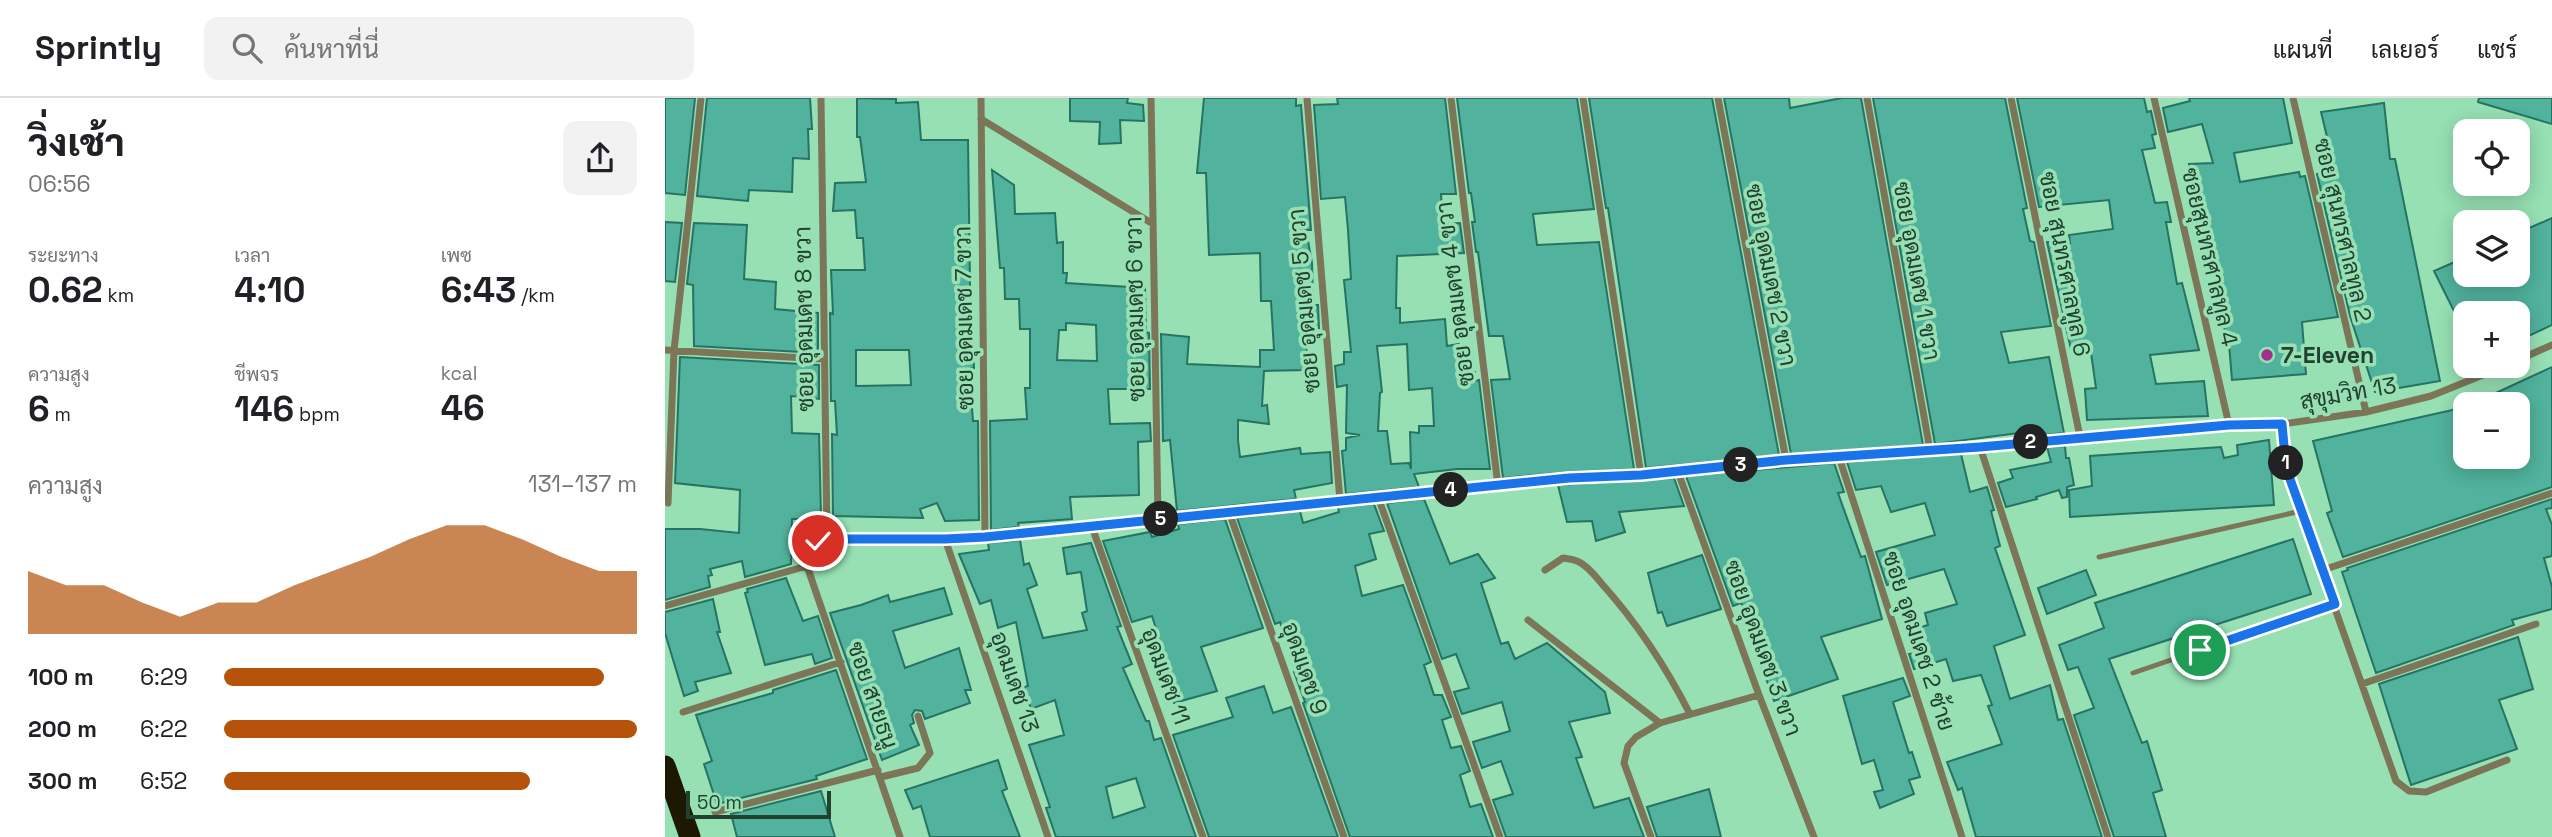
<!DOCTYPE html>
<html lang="th">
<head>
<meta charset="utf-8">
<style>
	:root { --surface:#fff; --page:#f2f2f2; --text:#202124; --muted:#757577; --line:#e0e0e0; --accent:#b45309 }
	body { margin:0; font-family:"Space Grotesk",Sarabun,sans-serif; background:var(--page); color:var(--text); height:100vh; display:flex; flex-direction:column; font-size:26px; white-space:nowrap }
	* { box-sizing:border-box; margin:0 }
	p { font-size:23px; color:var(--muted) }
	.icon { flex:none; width:38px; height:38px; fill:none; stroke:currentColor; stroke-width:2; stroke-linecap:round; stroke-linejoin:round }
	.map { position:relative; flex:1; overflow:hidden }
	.side { display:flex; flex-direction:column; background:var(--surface); width:665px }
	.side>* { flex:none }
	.controls { position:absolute; left:1788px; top:21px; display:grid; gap:14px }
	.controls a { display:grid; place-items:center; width:77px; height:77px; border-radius:14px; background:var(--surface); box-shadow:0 4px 18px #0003; font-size:35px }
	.scale { position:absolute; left:21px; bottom:18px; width:145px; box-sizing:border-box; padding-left:7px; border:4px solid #22412f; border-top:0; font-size:19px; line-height:24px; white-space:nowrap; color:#22412f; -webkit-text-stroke:5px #96e0b3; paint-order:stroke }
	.pin { position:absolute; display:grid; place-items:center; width:60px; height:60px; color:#fff; margin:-30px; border:4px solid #fff; border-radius:50%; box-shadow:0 2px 7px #0007 }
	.km { position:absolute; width:35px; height:35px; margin:-18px; border-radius:50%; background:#222; color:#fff; font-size:19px; line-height:35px; text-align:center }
	.round { display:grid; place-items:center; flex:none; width:74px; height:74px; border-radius:14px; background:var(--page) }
	.summary { display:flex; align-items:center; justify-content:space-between; height:119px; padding:0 28px }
	h1 { font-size:38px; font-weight:800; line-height:52px }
	.figures { display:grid; grid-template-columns:repeat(3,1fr); gap:10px; height:119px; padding:7px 28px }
	.figures div { display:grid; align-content:center }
	.figures b { font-size:35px; font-weight:800 }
	.figures small { font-size:19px; font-weight:400 }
	.figures p { font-size:19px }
	.chart { height:196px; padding:14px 28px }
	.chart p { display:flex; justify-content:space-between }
	.chart svg { width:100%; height:126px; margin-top:7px; fill:var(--accent); opacity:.7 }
	ul { padding:0 28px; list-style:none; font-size:23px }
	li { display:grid; grid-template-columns:112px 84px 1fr; align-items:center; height:52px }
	li i { height:18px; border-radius:9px; background:var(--accent) }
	header { display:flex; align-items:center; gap:42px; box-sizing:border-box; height:98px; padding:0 35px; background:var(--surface); border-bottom:2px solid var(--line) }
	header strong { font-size:33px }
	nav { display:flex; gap:38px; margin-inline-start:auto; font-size:24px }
	.search { width:490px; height:63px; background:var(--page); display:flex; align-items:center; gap:18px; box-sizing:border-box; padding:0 24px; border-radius:14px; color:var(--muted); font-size:26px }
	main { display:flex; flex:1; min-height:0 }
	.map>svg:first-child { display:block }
	.building { fill:#51b29d; stroke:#277363; stroke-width:2; fill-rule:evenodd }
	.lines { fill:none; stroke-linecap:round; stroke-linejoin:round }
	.service { stroke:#7c7557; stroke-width:5 }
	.minor { stroke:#7c7557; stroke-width:7 }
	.motorway { stroke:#1d1802; stroke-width:21 }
	.route-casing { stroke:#fff; stroke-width:14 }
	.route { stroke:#1a73e8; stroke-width:9 }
	.poi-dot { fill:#a22f8b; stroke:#96e0b3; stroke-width:2.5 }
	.labels { text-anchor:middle; stroke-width:7; stroke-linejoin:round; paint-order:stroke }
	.street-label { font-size:23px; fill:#22412f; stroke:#96e0b3 }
	.poi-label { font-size:23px; font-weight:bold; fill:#22412f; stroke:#96e0b3; text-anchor:start }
</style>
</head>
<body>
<header>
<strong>Sprintly</strong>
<div class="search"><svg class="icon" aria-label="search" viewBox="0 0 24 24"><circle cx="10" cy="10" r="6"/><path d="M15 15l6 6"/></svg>ค้นหาที่นี่</div>
<nav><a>แผนที่</a><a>เลเยอร์</a><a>แชร์</a></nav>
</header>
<main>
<section class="side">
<div class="summary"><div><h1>วิ่งเช้า</h1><p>06:56</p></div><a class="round"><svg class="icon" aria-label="share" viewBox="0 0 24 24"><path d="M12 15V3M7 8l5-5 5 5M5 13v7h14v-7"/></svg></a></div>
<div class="figures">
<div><p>ระยะทาง</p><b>0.62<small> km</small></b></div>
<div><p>เวลา</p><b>4:10</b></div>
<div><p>เพซ</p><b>6:43<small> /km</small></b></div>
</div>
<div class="figures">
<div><p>ความสูง</p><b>6<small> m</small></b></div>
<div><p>ชีพจร</p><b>146<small> bpm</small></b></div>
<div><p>kcal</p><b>46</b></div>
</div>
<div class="chart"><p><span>ความสูง</span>131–137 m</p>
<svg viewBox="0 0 160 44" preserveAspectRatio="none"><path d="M0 44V22L10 27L20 27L30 33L40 38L50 33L60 33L70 27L80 22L90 17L100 11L110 6L120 6L130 11L140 17L150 22L160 22V44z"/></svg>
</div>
<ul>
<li><b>100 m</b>6:29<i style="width:92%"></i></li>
<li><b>200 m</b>6:22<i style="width:100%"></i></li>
<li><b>300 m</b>6:52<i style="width:74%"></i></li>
</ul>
</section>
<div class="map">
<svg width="1887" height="739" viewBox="0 0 1887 739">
	<rect width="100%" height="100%" fill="#96e0b3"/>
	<path class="building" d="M0 0H30L20 97 0 95Z
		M42 0H145L147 31H143L144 61 128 60 127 94 84 92 83 103 32 98Z
		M192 0 231 1V5L253 4 256 42H303L305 188 309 270H304L308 323H313L314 422 280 423 272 405 255 411 258 420 168 418 167 336 172 337 170 303H166L165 215 168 216 166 172H200L198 140H192L190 112 168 113 170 85 201 84 195 39H192ZM191 252H244L246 287 191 288Z
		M405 0H463L462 5 478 7 479 23 455 22 456 45 434 46 435 24 405 23Z
		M539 0H631V8L636 7 646 132H641L647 165 648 207H653L654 230 641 231 642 272 599 273 597 308 602 307 604 326 573 322V342L575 359 635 350 636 356 665 354 667 385 629 392 631 401 512 413 505 342 498 343 496 236 524 239 522 266 595 269V252H609L606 203H596L595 155 544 157 541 75H532Z
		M672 0H780L791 96H776L778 126 795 125 799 155 732 158 731 210H735V225L780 221 782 248 794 246 797 275 810 274V283L814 282 825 371H792L749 376 754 389 681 396 677 353 681 352V340L695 337 681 335 682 287 672 289 670 268 679 266V254H686L679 182 686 181 683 132 680 99 656 101 649 7 673 6ZM742 246 744 292 767 290 769 328H754V335L745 334 746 371 744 365 726 366 722 333H713L715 295 717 294 712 248Z
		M792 0H912L929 111 868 116 872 147 934 144 969 371 903 374 838 380 826 282 845 281 838 238H824L813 154H811L807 124H810L806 95H804Z
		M924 0H1047L1114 357 981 370 943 110H941Z
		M1059 0H1124L1125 10 1177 0H1196L1258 347 1126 356Z
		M1208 0H1340L1362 110 1358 111 1365 143 1369 144 1386 228 1336 234 1344 265 1384 259 1399 335 1378 337 1376 332 1270 346Z
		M1352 0H1479L1482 14 1486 13 1491 36 1487 37 1490 50 1477 52 1490 105 1502 104 1506 124H1501L1512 186 1517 185 1534 252 1485 257 1491 286 1539 283 1543 318 1422 322 1420 291 1431 290 1426 255 1407 256 1382 144 1405 145 1404 137 1448 131 1444 102 1374 109Z
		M1524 0H1618L1627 45 1569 55 1575 84 1634 74 1635 79 1640 78 1673 219 1637 224 1641 276 1567 282 1563 234H1560L1544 148 1526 92H1528L1524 66 1548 65 1537 26 1503 34 1498 10 1525 3Z
		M1814 0H1887V26L1813 4Z
		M1719 5 1725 61H1730L1775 283 1710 294 1685 218 1652 76 1670 72 1656 14Z
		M327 72 349 87 350 116 390 115 392 145 398 144V175H402L401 185 480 190 481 234 484 235 485 291H443L445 326 485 325 486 343 473 344 474 397 405 399 407 421 353 425 354 429 326 432 325 323 362 321 360 290H365V231H355L354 201H340L339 170H335ZM401 225 431 227 432 263 392 262 394 232H401Z
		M1887 120V227L1853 243V215H1790L1769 173 1801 159V177H1853V135Z
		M0 124 17 125 10 184 0 183Z
		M29 125 82 127 79 181 111 184 110 211 153 215V255L29 248 28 187 22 186Z
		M15 259 154 267V301L126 298 127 335 154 336 156 418H152V421H127L126 466 80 479 77 463 45 471 47 477 43 478 45 489 0 502V431H35L74 435 75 392 10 385Z
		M1887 269V389L1678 459 1662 415 1667 413 1648 343 1801 309V359H1853V306H1807Z
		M1604 342 1609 407 1405 419 1404 392 1427 388 1425 358 1556 349 1559 360 1573 357 1572 347Z
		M1400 348 1401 360H1404L1409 387 1402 389V399L1397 400 1394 392 1371 399 1372 401 1341 409 1333 385 1348 380 1345 372 1386 364 1382 349Z
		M1296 356 1305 394 1322 389 1329 412 1326 413 1335 448 1330 450 1360 537 1329 548 1345 601 1385 587 1393 622 1398 621 1437 739H1311L1297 690 1293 692 1282 664 1337 646 1323 608 1327 607 1316 577 1288 583 1281 561 1249 571 1244 556 1250 555 1245 532 1263 527 1260 515 1292 506 1279 471 1222 487 1211 454 1270 437 1260 405 1226 414 1216 388 1191 392 1182 364Z
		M1169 365 1179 394 1173 395 1196 459 1200 458 1217 521 1156 539 1173 581 1109 603 1089 546 1080 511 1076 505 1068 508 1021 378Z
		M1009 380 1019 408 954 414 960 434 931 443 927 423 902 424 893 387Z
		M759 401 785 466 813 456 830 480 816 485 836 546 843 544 850 561 882 545 940 594 945 615 904 624 917 659 911 660 929 710 964 700 979 739H841L828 702 848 696 836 663 817 670 808 644 845 633 837 604 797 616 789 594 804 590 791 556 777 561 722 405Z
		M1887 401V410L1881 411 1887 427V458L1879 460 1887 489V511L1847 522 1849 527 1711 575 1677 474 1683 472 1682 470Z
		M709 406 719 433 704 436 711 461 690 468 697 498 738 487 766 564 759 567 769 597H777L786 619 777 622 786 650 796 648 805 673 795 677 805 709 816 706 828 739H685L638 605 640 604 629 574 631 573 615 524 610 526 572 420 635 413 638 425 674 414 673 409Z
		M560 421 598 530 536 549 552 593 509 605 495 558 499 556 487 518 467 524 438 443 485 434 487 439 514 431 513 426Z
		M1628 441 1646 496 1444 561 1477 645 1482 643 1497 692 1488 695 1501 739H1449L1409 617 1429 610 1413 569 1403 572 1394 547 1439 530 1430 505Z
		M355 442 359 467 364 465 372 487 362 491 378 540 422 532 417 515 422 513 416 474 402 476 398 450 426 445 456 528 452 529 467 566 458 570 481 623H484L489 642 496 640 531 739H391L381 710 385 709 364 647 399 637 390 602 366 611 359 589 363 588 351 524 333 530 326 502 315 506 294 456 324 452 323 445ZM471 680 480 709 448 720 441 689Z
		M1037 457 1056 511 1002 528 997 514 993 515 983 475Z
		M1421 472 1431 497 1382 516 1373 490Z
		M121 480 138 523 153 518 167 560 150 566 147 556 100 567 80 495 83 494 82 491Z
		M279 490 287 516 228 533 240 570 294 550 306 592H300L305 605 260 621 257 613 250 612 247 617 249 625 245 627 254 647 217 662 165 515 196 507 223 497 225 504Z
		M48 501 55 534H52L66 575 30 584 33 593 19 598 0 535V514Z
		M1853 539 1868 591 1834 602 1852 651 1746 687 1714 586Z
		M171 572 202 661 151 678 152 681 52 706 39 666 47 663 31 617 108 595V592Z
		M1238 580 1245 598 1228 604 1244 655 1247 654 1255 679 1244 682 1249 696 1215 710 1209 694 1218 692 1209 662 1197 666 1178 598Z
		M599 588 608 615 626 609 673 739H544L508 637 568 619 561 600Z
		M333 662 342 691 337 693 355 739H265L256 708 248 711 240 692Z
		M1044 691 1056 739H992L982 709Z
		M156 693 170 739H72L66 716Z"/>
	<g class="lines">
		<path class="service" d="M1434 459 1636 413
			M1468 575 1669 506"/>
		<path class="minor" d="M156 0 162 441
			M316 0 320 439
			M486 0 493 421
			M642 0 675 403
			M786 0 833 388
			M918 0 976 377
			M1053 0 1121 362
			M1202 0 1265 352
			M1346 0 1415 339
			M1489 0 1564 327
			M1628 0 1701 314
			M316 21 488 126
			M0 252 158 261
			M1853 262 1887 247
			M1617 326 1621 370 1627 389 1731 683 1744 693 1761 694 1842 662
			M1315 349 1443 739
			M1174 359 1297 739
			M1013 374 1094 597 1149 739
			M713 399 835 739
			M3 405 9 253 36 0
			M564 414 679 739
			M427 429 538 739
			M280 441 383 739
			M880 472 898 460C903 461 910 461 914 464 923 468 931 479 937 486 973 526 1001 569 1025 616
			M1658 472 1887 395
			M0 508 142 468
			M863 522 995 625
			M1697 586 1871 526
			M18 614 176 564
			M216 679 253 670 265 655 253 618
			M50 714 213 672
			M235 739 142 468C143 453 147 445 162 441H280L320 439 904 380 976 377 1121 362 1315 349 1564 327 1617 326 1701 314 1766 298 1840 268
			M986 739 959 665 963 648 971 639 995 625 1094 597"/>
		<path class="motorway" d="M0 668 25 739"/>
	</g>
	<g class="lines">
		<g class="route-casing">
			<path id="route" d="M153 443 162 441H280L320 439 904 380 976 377 1121 362 1315 349 1564 327 1617 326 1621 370 1670 506 1535 552"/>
		</g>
		<use href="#route" class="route"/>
	</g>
	<circle class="poi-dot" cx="1602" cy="257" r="7"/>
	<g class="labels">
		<g class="street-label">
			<text transform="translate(1678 132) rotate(77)" y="8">ซอย สุนทรศาลทูล 2</text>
			<text transform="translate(1545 159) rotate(77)" y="8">ซอยสุนทรศาลทูล 4</text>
			<text transform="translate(1400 166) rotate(79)" y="8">ซอย สุนทรศาลทูล 6</text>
			<text transform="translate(1252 173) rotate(80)" y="8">ซอย อุดมเดช 1 ขวา</text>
			<text transform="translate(1106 177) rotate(79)" y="8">ซอย อุดมเดช 2 ขวา</text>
			<text transform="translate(790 196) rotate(-97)" y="8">ซอย อุดมเดช 4 ขวา</text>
			<text transform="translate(639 203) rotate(-95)" y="8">ซอย อุดมเดช 5 ขวา</text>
			<text transform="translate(470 211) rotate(-91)" y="8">ซอย อุดมเดช 6 ขวา</text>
			<text transform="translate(299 220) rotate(-91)" y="8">ซอย อุดมเดช 7 ขวา</text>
			<text transform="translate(139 221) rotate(-91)" y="8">ซอย อุดมเดช 8 ขวา</text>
			<text transform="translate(1683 295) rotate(-10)" y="8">สุขุมวิท 13</text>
			<text transform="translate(1254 543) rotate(72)" y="8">ซอย อุดมเดช 2 ซ้าย</text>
			<text transform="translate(1098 550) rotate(70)" y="8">ซอย อุดมเดช 3 ขวา</text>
			<text transform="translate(640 570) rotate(71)" y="8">อุดมเดช 9</text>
			<text transform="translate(501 578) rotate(70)" y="8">อุดมเดช 11</text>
			<text transform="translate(350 584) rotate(71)" y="8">อุดมเดช 13</text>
			<text transform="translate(208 597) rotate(71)" y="8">ซอย สายธนู</text>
		</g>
		<g class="poi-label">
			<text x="1616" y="265">7-Eleven</text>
		</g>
	</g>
</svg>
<div class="controls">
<a><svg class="icon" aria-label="locate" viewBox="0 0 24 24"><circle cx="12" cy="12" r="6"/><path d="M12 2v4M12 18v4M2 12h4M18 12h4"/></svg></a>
<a><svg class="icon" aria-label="layers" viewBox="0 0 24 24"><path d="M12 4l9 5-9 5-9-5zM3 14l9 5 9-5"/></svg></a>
<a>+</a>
<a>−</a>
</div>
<div class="scale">50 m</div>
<div class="pin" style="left:1535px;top:552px;background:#1e9e55"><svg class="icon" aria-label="arrive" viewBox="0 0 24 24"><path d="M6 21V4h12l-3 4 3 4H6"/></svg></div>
<div class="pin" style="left:153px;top:443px;background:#d93025"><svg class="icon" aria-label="check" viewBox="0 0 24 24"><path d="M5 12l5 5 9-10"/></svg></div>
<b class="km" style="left:1621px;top:365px">1</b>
<b class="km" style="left:1366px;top:344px">2</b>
<b class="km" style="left:1076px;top:367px">3</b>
<b class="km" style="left:786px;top:392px">4</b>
<b class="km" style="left:496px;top:421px">5</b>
</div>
</main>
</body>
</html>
